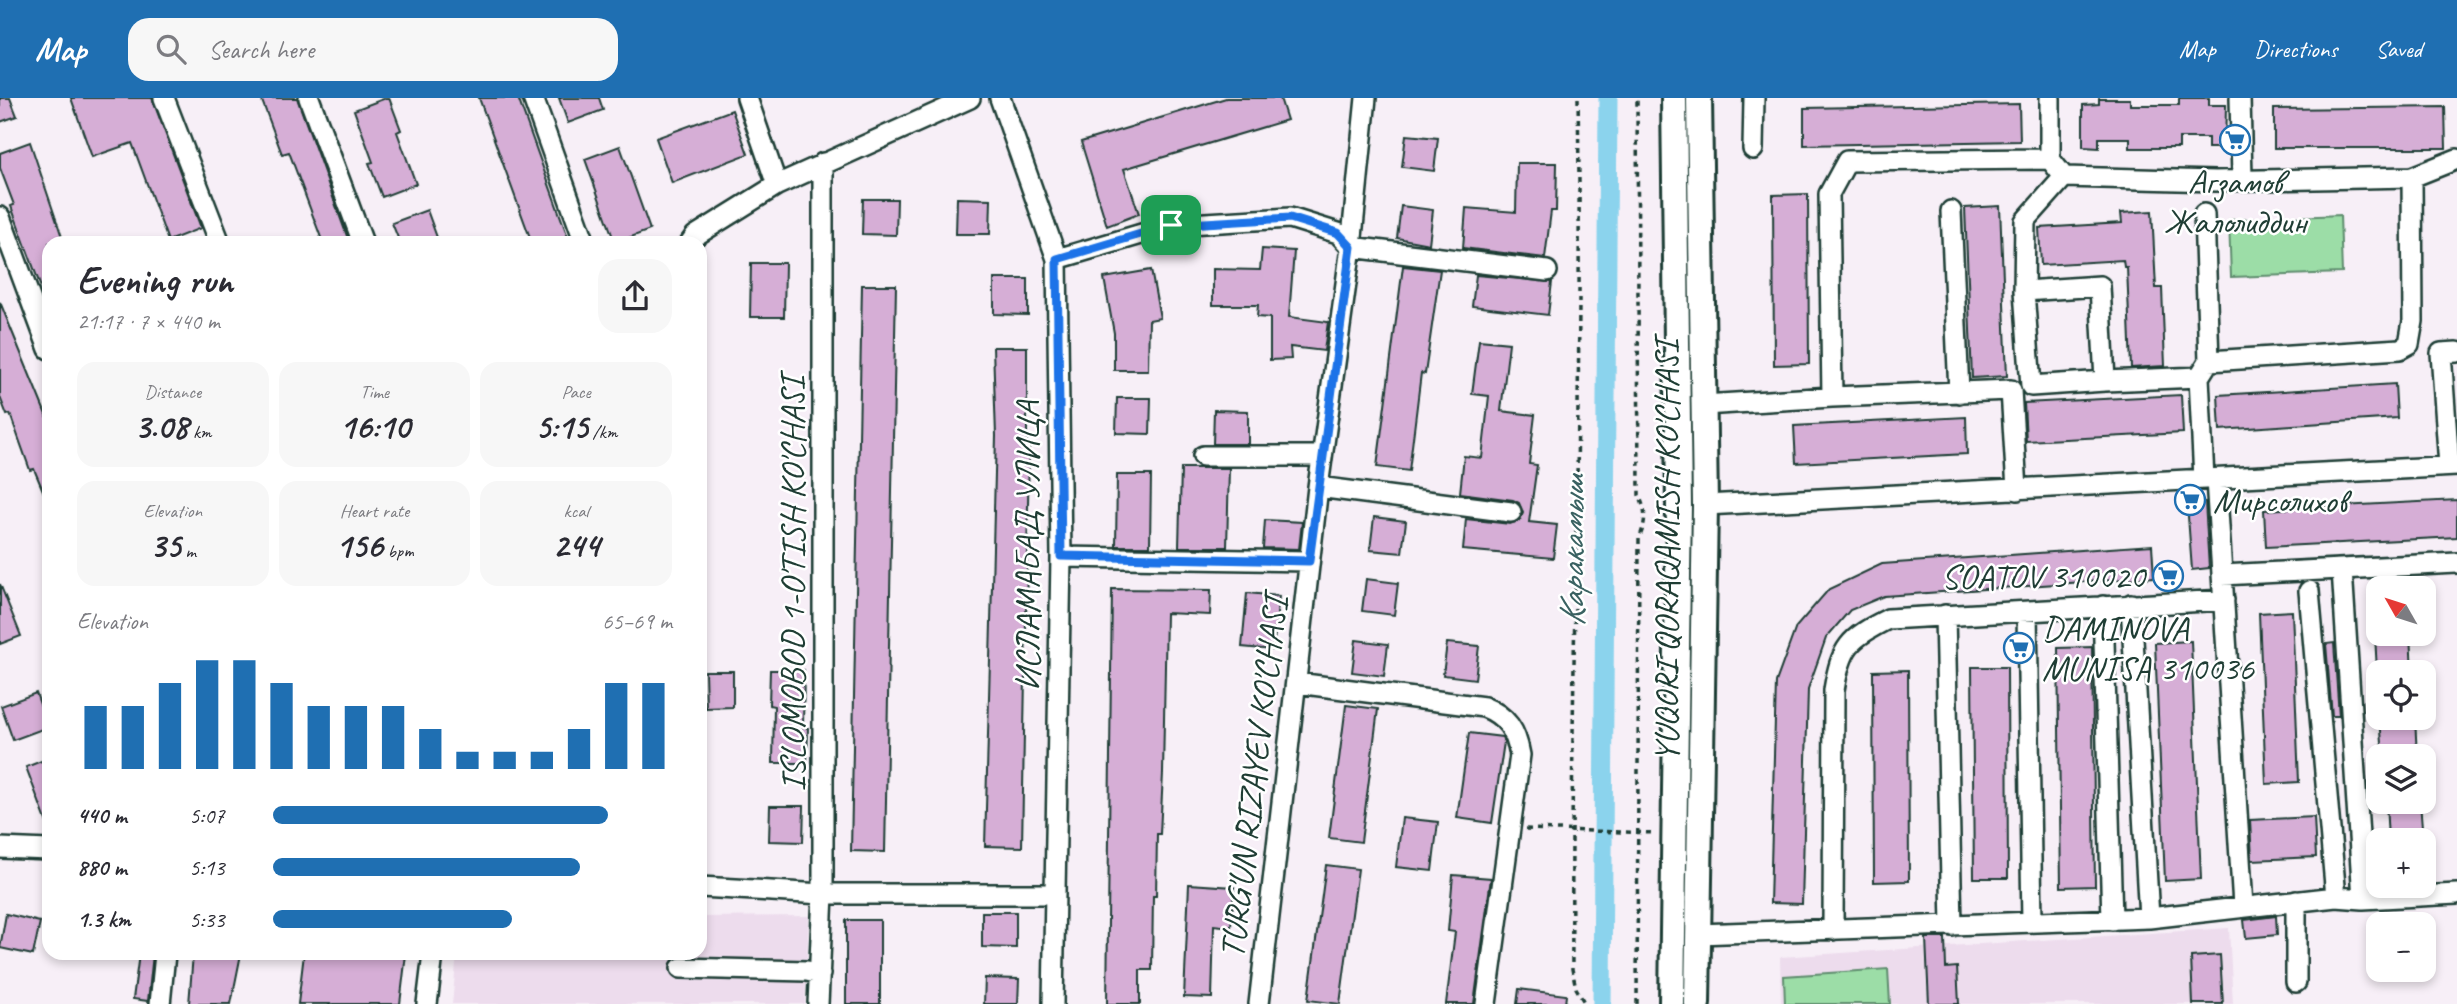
<!DOCTYPE html>
<html lang="en">
<head>
<meta charset="utf-8">
<style>
	:root { --surface:#fff; --page:#f7f7f7; --text:#2b2b33; --muted:#7c7c81; --accent:#1f6fb2 }
	body { margin:0; font-family:Caveat,sans-serif; background:var(--page); color:var(--text); height:100vh; display:flex; flex-direction:column; font-size:26px; white-space:nowrap }
	* { box-sizing:border-box; margin:0 }
	p { font-size:23px; color:var(--muted) }
	.icon { flex:none; width:38px; height:38px; fill:none; stroke:currentColor; stroke-width:2; stroke-linecap:round; stroke-linejoin:round }
	.map { position:relative; flex:1; overflow:hidden }
	.panel { position:absolute; left:42px; top:138px; width:665px; height:724px; display:flex; flex-direction:column; background:var(--surface); border-radius:21px; box-shadow:0 4px 10px #0003 }
	.panel>* { flex:none }
	.needle { width:46px; rotate:309deg }
	.controls { position:absolute; left:2366px; top:478px; display:grid; gap:14px }
	.controls a { display:grid; place-items:center; width:70px; height:70px; border-radius:14px; background:var(--surface); box-shadow:0 4px 10px #0003; font-size:35px }
	.pin { position:absolute; display:grid; place-items:center; width:60px; height:60px; color:#fff; margin:-30px; border-radius:14px; box-shadow:0 4px 10px #0006 }
	.round { display:grid; place-items:center; flex:none; width:74px; height:74px; border-radius:21px; background:var(--page) }
	.overview { display:flex; align-items:center; justify-content:space-between; height:119px; padding:0 35px }
	h1 { font-size:38px; font-weight:700; line-height:52px }
	.metrics { display:grid; grid-template-columns:repeat(3,1fr); gap:10px; height:119px; padding:7px 35px }
	.metrics div { display:grid; align-content:center; border-radius:18px; background:var(--page); text-align:center }
	.metrics b { font-size:35px; font-weight:700 }
	.metrics small { font-size:19px; font-weight:400 }
	.metrics p { font-size:19px }
	.chart { height:196px; padding:14px 35px }
	.chart p { display:flex; justify-content:space-between }
	.chart svg { width:100%; height:126px; margin-top:7px; stroke:var(--accent); stroke-width:6 }
	ul { padding:0 35px; list-style:none; font-size:23px }
	li { display:grid; grid-template-columns:112px 84px 1fr; align-items:center; height:52px }
	li i { height:18px; border-radius:9px; background:var(--accent) }
	header { display:flex; align-items:center; gap:42px; box-sizing:border-box; height:98px; padding:0 35px; background:var(--accent); color:#fff }
	header strong { font-size:33px }
	nav { display:flex; gap:38px; margin-inline-start:auto; font-size:24px }
	.search { width:490px; height:63px; background:var(--page); display:flex; align-items:center; gap:18px; box-sizing:border-box; padding:0 24px; border-radius:21px; color:var(--muted); font-size:26px }
	.map>svg:first-child { display:block }
	.built { fill:#eddced }
	.green { fill:#9cdda7; stroke:#5e8d6e; stroke-width:2 }
	.lines { fill:none; stroke-linecap:round; stroke-linejoin:round }
	.canal { stroke:#8bd3ed; stroke-width:19 }
	.building { fill:#d6aed6; stroke:#1f3d34; stroke-width:2 }
	.minor-casing { stroke:#1f3d34; stroke-width:24 }
	.major-casing { stroke:#1f3d34; stroke-width:30 }
	.path { stroke:#1f3d34; stroke-width:3.5; stroke-dasharray:5 5; stroke-linecap:butt }
	.minor { stroke:#fff; stroke-width:19 }
	.major { stroke:#fff; stroke-width:24 }
	.route-casing { stroke:#fff; stroke-width:14 }
	.route { stroke:#1a73e8; stroke-width:9 }
	.labels { text-anchor:middle; stroke-width:5; stroke-linejoin:round; paint-order:stroke }
	.poi-label { font-size:35px; fill:#1f3d34; stroke:#fff; text-anchor:start }
	.street-label { font-size:35px; fill:#1f3d34; stroke:#fff }
	.water-label { font-size:37px; font-style:italic; fill:#3a6262; stroke:#fff }
</style>
</head>
<body>
<header>
<strong>Map</strong>
<div class="search"><svg class="icon" aria-label="search" viewBox="0 0 24 24"><circle cx="10" cy="10" r="6"/><path d="M15 15l6 6"/></svg>Search here</div>
<nav><a>Map</a><a>Directions</a><a>Saved</a></nav>
</header>
<div class="map">
<svg width="2457" height="906" viewBox="0 0 2457 906">
	<rect width="100%" height="100%" fill="#f7eff7"/>
	<filter id="ink" filterUnits="userSpaceOnUse"><feTurbulence type="fractalNoise" baseFrequency=".0143" numOctaves="2"/><feDisplacementMap in="SourceGraphic" scale="14" xChannelSelector="R" yChannelSelector="G"/><feConvolveMatrix kernelMatrix="1 2 1 2 8 2 1 2 1" color-interpolation-filters="sRGB"/></filter>
	<g filter="url(#ink)">
		<path class="built" d="M809 818 805 906H452L457 856H700V819Z
			M2229 830 2233 906H1781L1780 859Z"/>
		<path class="green" d="M2340 117 2342 175 2231 179 2229 122Z
			M1888 871 1890 906H1785L1784 878Z"/>
		<g class="lines">
			<path class="canal" d="M1602 906 1608 0"/>
		</g>
		<path class="building" d="M0 0H10L17 18 0 24Z
			M71 0H152L201 130 168 143 132 45 92 59Z
			M261 0H297L348 141 336 145H323L289 54 282 56Z
			M386 0H389L401 32 397 34 416 86 382 99 369 65 373 64 354 12Z
			M479 0H518L570 145H532Z
			M559 0H599L603 12 568 25Z
			M1226 0H1280L1287 22 1124 71 1139 116 1107 128 1081 44Z
			M2179 0H2209V7H2226L2225 50H2208V40H2179V50H2130V40H2099V50L2083 49V7L2099 6V1H2130V7H2179Z
			M2019 6 2020 43 1804 47V10Z
			M2445 9 2446 50H2274V11Z
			M732 12 748 56 672 85 656 40Z
			M1406 37 1438 40 1434 73 1402 69Z
			M30 44 64 145H49L47 206 11 108 14 107 0 70V55Z
			M620 48 650 132 615 145 585 61Z
			M1517 65H1557L1556 113H1551L1545 160 1463 150 1466 110 1516 114Z
			M1808 96 1809 266 1774 267 1773 97Z
			M957 100 991 101 990 136H956Z
			M863 101H897L896 137 862 136Z
			M1401 108 1433 112 1429 146 1397 140Z
			M2000 108 2007 278 1972 280 1965 110Z
			M427 112 439 145H400L392 125Z
			M2152 113 2156 190H2162L2165 268 2131 270 2127 169H2124L2123 162 2041 167 2039 130 2122 125 2121 115Z
			M1262 151 1294 153 1289 219 1328 224 1324 253 1290 249 1291 261 1270 262V220L1257 219 1258 207H1213V171L1260 172Z
			M751 165H785L784 219H750Z
			M1403 168 1440 172 1425 276 1421 275 1409 373 1377 369Z
			M1151 172 1160 220 1149 222 1148 272H1114V235L1104 180Z
			M1476 177 1552 184 1548 217 1472 208Z
			M994 181H1028V217L994 216Z
			M862 187H896L885 754 851 753Z
			M0 204 49 324V407L34 371 30 372 10 316 7 317 0 299Z
			M1479 242 1509 245 1501 313 1535 317 1529 366 1537 367 1529 424 1557 427 1553 460 1463 452 1466 421 1510 426 1520 422 1523 415 1519 405 1513 402 1460 395 1464 358 1482 360 1489 298 1472 296Z
			M993 249H1027V350H1029L1022 749 985 748 996 338Z
			M2395 286 2397 320 2220 332 2218 297Z
			M2181 297 2183 335 2026 343 2024 305Z
			M1117 300H1151L1150 336 1116 335Z
			M1214 312 1248 313V346H1213Z
			M1966 319 1967 356 1796 365 1794 328Z
			M1181 370H1229L1227 449H1179Z
			M1117 377H1151L1150 448H1116Z
			M2457 402V439L2266 449 2264 412Z
			M2205 404 2209 470 2192 472 2187 405Z
			M1374 419 1406 423 1402 455 1370 452Z
			M1265 422 1302 424 1299 451 1263 450Z
			M2152 447 2154 479 1884 498 1850 512 1826 540 1808 591 1802 806 1770 805 1776 584 1796 529 1829 491 1882 466Z
			M1366 481 1398 485 1394 517 1362 513Z
			M0 486 21 538 0 546Z
			M1112 491 1211 492 1210 517 1166 515 1163 675 1160 736H1157L1156 798H1153L1152 872H1140V906H1107Z
			M1247 495 1279 498 1273 552 1242 549Z
			M2292 513 2299 684 2266 686 2259 515Z
			M2375 536H2410L2412 574H2377Z
			M1356 542 1388 546 1384 578 1352 574Z
			M2191 543 2201 781 2165 783 2155 545Z
			M1447 545 1479 548 1475 581 1443 577Z
			M2334 545 2339 618H2332L2326 546Z
			M2092 549 2095 788 2061 789 2058 550Z
			M1972 569H2007L2008 780H1974Z
			M770 572H804L803 629 808 630 807 665H773L774 608 769 607Z
			M1908 572 1909 783 1874 784 1873 573Z
			M705 573H733V609L706 610Z
			M36 595 48 629 13 642 1 608Z
			M1346 607 1378 611 1361 744 1329 740Z
			M2380 620H2415L2417 658H2383Z
			M1469 635 1502 639 1504 644 1492 725 1457 720Z
			M49 660V725H47L26 669Z
			M2386 704H2420L2423 742H2388Z
			M770 708H804L803 744 769 743Z
			M2314 719 2316 759 2252 762 2250 722Z
			M1402 720 1438 724 1432 773 1396 769Z
			M1326 767 1358 771 1340 906 1308 902Z
			M1453 777 1491 780 1474 906H1446L1455 834 1448 833Z
			M1189 786 1234 789 1231 829 1214 827 1212 900 1184 899Z
			M982 814H1016V850L982 849Z
			M6 816 40 824 33 857 0 850Z
			M2276 818 2277 837 2246 840 2244 822Z
			M846 822H880V906H846Z
			M1926 840H1945L1946 870 1957 869 1959 906H1929Z
			M139 856H153L148 903 133 901Z
			M193 856H241L231 906H189Z
			M304 856H406L400 906H298Z
			M2220 857 2223 906H2193L2191 859Z
			M985 880 1019 881 1018 906H984Z
			M1519 891 1566 897 1565 906H1517Z"/>
		<g class="lines">
			<g class="minor-casing">
				<path id="minor" d="M164 0 220 145
					M309 0 363 145
					M533 0 585 145
					M747 0 777 87
					M1000 0 1057 161 1061 459 1053 906
					M2050 0V61L2064 79 2215 83 2412 79 2457 61
					M2240 0 2242 80
					M1753 51 1754 0
					M1951 113 1959 295
					M2204 116 2209 263
					M0 119 49 251
					M690 145 695 138 777 87 970 0
					M1057 161 1172 127 1290 120 1338 135 1351 149 1547 173
					M2024 193 2100 188 2105 283 2031 288 2024 193 2025 123 2064 79
					M2105 283 2199 279
					M1703 307 1832 299
					M1203 358H1322
					M2449 368 2441 255 2457 254
					M2204 381 2199 279 2209 263 2400 251 2409 246 2413 223 2412 79
					M2216 381 2243 808
					M1318 389 1511 414
					M2017 392 2011 292 1832 299 1829 96 1847 63 2050 61
					M1705 407 2457 368
					M1061 459 1309 463
					M2342 471 2363 801
					M2222 477 2457 465
					M2309 493 2336 799
					M2131 506 2149 820
					M2103 508 2112 822
					M2027 514 2032 824
					M1945 517 1952 828
					M1297 585 1484 609C1507 618 1516 633 1520 657L1486 906
					M0 750 49 752
					M700 789 823 796H1054
					M2296 803V884
					M1833 832 1834 592C1841 549 1849 540 1888 521L2224 502
					M1698 836 2149 820 2336 799 2363 801 2457 796
					M681 870 807 873 820 876
					M160 906 165 856
					M427 906 433 856
					M818 906 823 796V65
					M1259 906 1318 389 1351 149 1366 0"/>
			</g>
			<g class="major-casing">
				<path id="major" d="M1672 906 1679 407 1674 0
					M1697 906 1705 407 1699 0"/>
			</g>
			<path class="path" d="M1578 0C1583 290 1570 581 1572 871L1576 890 1585 906
				M1526 731 1655 735
				M1637 906 1639 441C1646 423 1647 415 1639 397L1637 0"/>
			<use href="#minor" class="minor"/>
			<use href="#major" class="major"/>
		</g>
	</g>
	<g class="lines" filter="url(#ink)">
		<g class="route-casing">
			<path id="route" d="M1290 120 1338 135 1351 149 1309 463 1061 458 1057 161 1171 127Z"/>
		</g>
		<use href="#route" class="route"/>
	</g>
	<defs>
		<g id="supermarket-ring" transform="scale(1.575)"><circle r="9.5" fill="#fff" stroke="#1f6fb2" stroke-width="1.5"/><path d="M-6-5.5h2.5l.6 2H6L4.5 2H-2.5L-4.4-4H-6ZM-1.5 3.2a1.3 1.3 0 1 0 .1 0ZM3 3.2a1.3 1.3 0 1 0 .1 0Z" fill="#1f6fb2"/></g>
	</defs>
	<g fill-rule="evenodd">
		<use href="#supermarket-ring" x="2235" y="42"/>
		<use href="#supermarket-ring" x="2190" y="402"/>
		<use href="#supermarket-ring" x="2168" y="478"/>
		<use href="#supermarket-ring" x="2019" y="550"/>
	</g>
	<g class="labels">
		<g class="poi-label">
			<text x="2235" y="95" text-anchor="middle">Агзамов<tspan x="2235" dy="40">Жалолиддин</tspan></text>
			<text x="2213" y="414">Мирсолихов</text>
			<text x="2145" y="490" text-anchor="end">SOATOV 310020</text>
			<text x="2042" y="542">DAMINOVA<tspan x="2042" dy="40">MUNISA 310036</tspan></text>
		</g>
		<g class="street-label">
			<text transform="translate(1027 448) rotate(-90)" y="12">ИСЛАМАБАД УЛИЦА</text>
			<text transform="translate(1666 453) rotate(-90)" y="12">YUQORI QORAQAMISH KO'CHASI</text>
			<text transform="translate(792 486) rotate(-90)" y="12">ISLOMOBOD 1-O'TISH KO'CHASI</text>
			<text transform="translate(1253 679) rotate(-83)" y="12">TURG'UN RIZAYEV KO'CHASI</text>
		</g>
		<g class="water-label">
			<text transform="translate(1571 453) rotate(-90)" y="13">Каракамыш</text>
		</g>
	</g>
</svg>
<div class="controls">
<a><svg class="needle" viewBox="-14 -14 28 28"><path d="M0-13l5 13h-10z" fill="#e53935"/><path d="M0 13l5-13h-10z" fill="#7c7c81"/></svg></a>
<a><svg class="icon" aria-label="locate" viewBox="0 0 24 24"><circle cx="12" cy="12" r="6"/><path d="M12 2v4M12 18v4M2 12h4M18 12h4"/></svg></a>
<a><svg class="icon" aria-label="layers" viewBox="0 0 24 24"><path d="M12 4l9 5-9 5-9-5zM3 14l9 5 9-5"/></svg></a>
<a>+</a>
<a>−</a>
</div>
<div class="pin" style="left:1171px;top:127px;background:#1e9e55"><svg class="icon" aria-label="arrive" viewBox="0 0 24 24"><path d="M6 21V4h12l-3 4 3 4H6"/></svg></div>
<section class="panel">
<div class="overview"><div><h1>Evening run</h1><p>21:17 · 7 × 440 m</p></div><a class="round"><svg class="icon" aria-label="share" viewBox="0 0 24 24"><path d="M12 15V3M7 8l5-5 5 5M5 13v7h14v-7"/></svg></a></div>
<div class="metrics">
<div><p>Distance</p><b>3.08<small> km</small></b></div>
<div><p>Time</p><b>16:10</b></div>
<div><p>Pace</p><b>5:15<small> /km</small></b></div>
</div>
<div class="metrics">
<div><p>Elevation</p><b>35<small> m</small></b></div>
<div><p>Heart rate</p><b>156<small> bpm</small></b></div>
<div><p>kcal</p><b>244</b></div>
</div>
<div class="chart"><p><span>Elevation</span>65–69 m</p>
<svg viewBox="0 0 160 44" preserveAspectRatio="none"><path d="M5 44V22M15 44V22M25 44V14M35 44V6M45 44V6M55 44V14M65 44V22M75 44V22M85 44V22M95 44V30M105 44V38M115 44V38M125 44V38M135 44V30M145 44V14M155 44V14"/></svg>
</div>
<ul>
<li><b>440 m</b>5:07<i style="width:84%"></i></li>
<li><b>880 m</b>5:13<i style="width:77%"></i></li>
<li><b>1.3 km</b>5:33<i style="width:60%"></i></li>
</ul>
</section>
</div>
</body>
</html>
